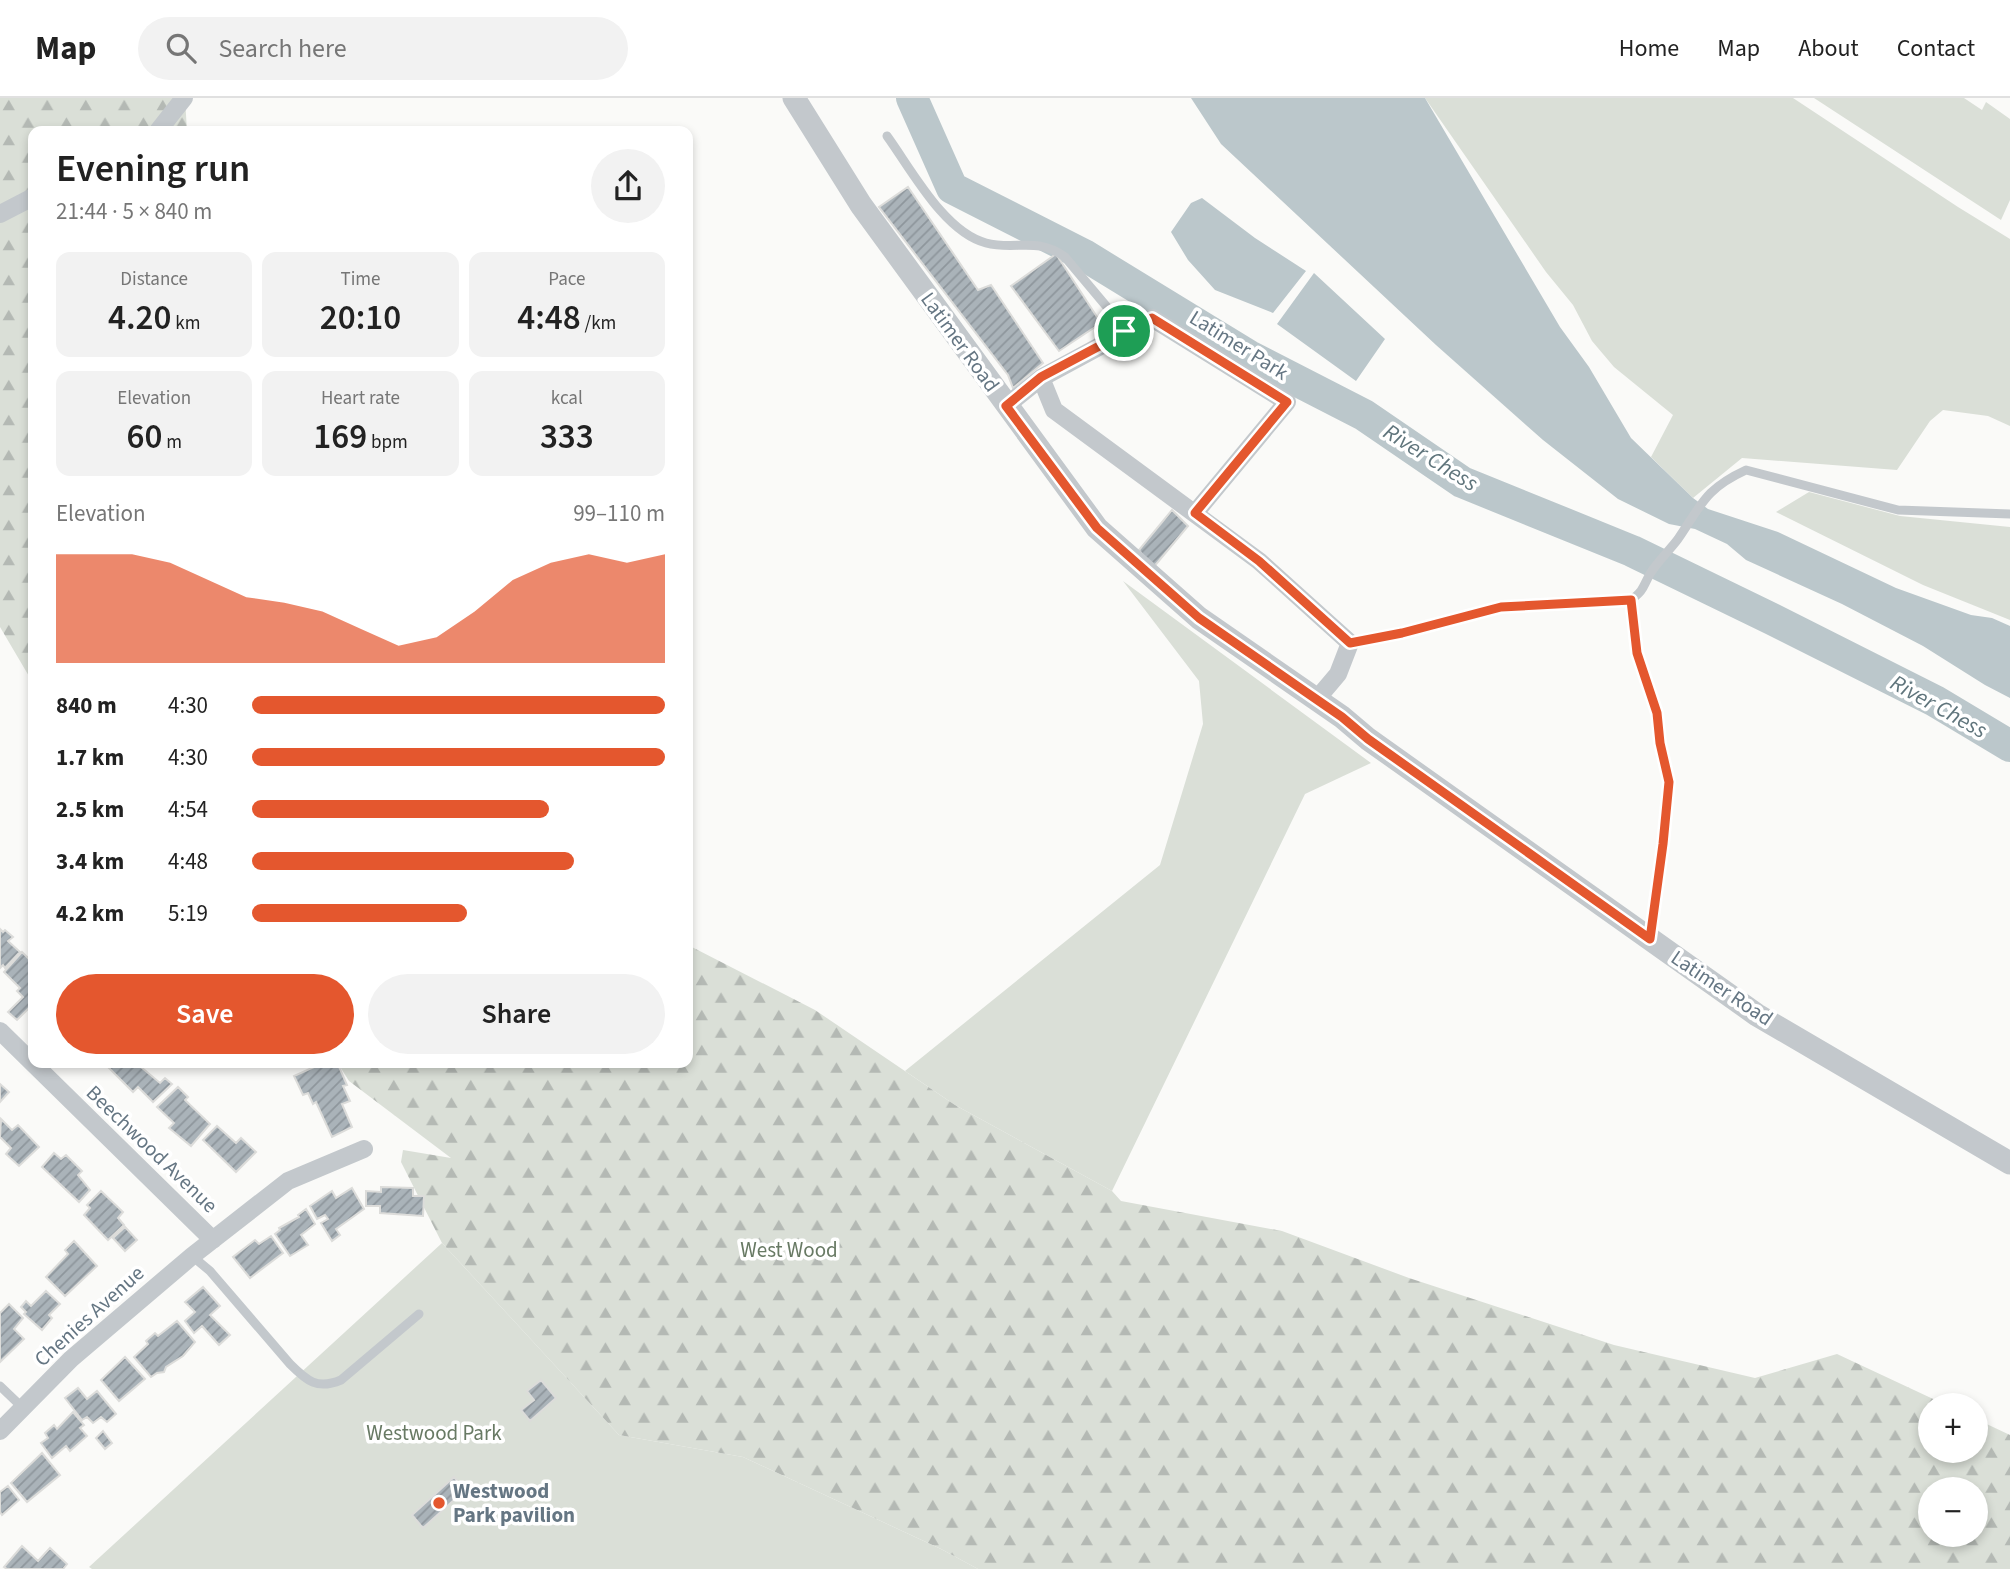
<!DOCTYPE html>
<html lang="en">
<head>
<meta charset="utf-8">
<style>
	:root { --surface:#fff; --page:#f2f2f2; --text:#222; --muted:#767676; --line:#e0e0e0; --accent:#e4572e }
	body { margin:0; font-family:"Source Sans 3",sans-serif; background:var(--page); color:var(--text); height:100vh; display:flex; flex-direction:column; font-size:26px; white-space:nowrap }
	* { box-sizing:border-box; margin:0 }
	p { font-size:23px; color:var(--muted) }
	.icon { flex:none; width:38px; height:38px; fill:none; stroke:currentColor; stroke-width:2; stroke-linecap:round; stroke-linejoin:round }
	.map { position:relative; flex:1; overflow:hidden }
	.sheet { position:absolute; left:28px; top:28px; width:665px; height:942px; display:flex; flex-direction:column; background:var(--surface); border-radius:14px; box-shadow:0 4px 10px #0003 }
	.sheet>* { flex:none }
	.controls { position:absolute; left:1918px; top:1295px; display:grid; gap:14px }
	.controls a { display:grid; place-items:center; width:70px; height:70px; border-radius:50%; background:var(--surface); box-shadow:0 4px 10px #0003; font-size:35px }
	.pin { position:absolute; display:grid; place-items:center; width:60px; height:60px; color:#fff; margin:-30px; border:4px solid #fff; border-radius:50%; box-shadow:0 2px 7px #0007 }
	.round { display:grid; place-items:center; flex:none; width:74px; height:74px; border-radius:37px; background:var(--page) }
	.overview { display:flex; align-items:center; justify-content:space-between; height:119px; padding:0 28px }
	h1 { font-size:38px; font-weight:600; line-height:52px }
	.stats { display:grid; grid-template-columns:repeat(3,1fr); gap:10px; height:119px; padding:7px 28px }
	.stats div { display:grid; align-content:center; border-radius:14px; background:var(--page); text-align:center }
	.stats b { font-size:35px; font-weight:600 }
	.stats small { font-size:19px; font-weight:400 }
	.stats p { font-size:19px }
	.chart { height:196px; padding:14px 28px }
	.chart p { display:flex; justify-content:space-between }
	.chart svg { width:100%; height:126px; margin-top:7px; fill:var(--accent); opacity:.7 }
	.primary-button { display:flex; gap:14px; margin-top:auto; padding:14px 28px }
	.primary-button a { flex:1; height:80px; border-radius:42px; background:var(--accent); color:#fff; font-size:28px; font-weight:600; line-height:80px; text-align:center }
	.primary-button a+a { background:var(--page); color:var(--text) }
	ul { padding:0 28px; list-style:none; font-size:23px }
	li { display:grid; grid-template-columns:112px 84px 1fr; align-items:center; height:52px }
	li i { height:18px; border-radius:9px; background:var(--accent) }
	header { display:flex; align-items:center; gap:42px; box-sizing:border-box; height:98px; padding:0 35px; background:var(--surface); border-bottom:2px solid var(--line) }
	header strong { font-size:33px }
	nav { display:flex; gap:38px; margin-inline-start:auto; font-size:24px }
	.search { width:490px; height:63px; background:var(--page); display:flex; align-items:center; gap:18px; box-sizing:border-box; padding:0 24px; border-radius:38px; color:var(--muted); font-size:26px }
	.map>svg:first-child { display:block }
	.green { fill:#dadfd7 }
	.forest { fill:url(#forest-firs); fill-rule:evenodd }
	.water { fill:#bbc7cb }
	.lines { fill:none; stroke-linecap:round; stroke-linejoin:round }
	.river { stroke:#bbc7cb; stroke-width:32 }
	.building { fill:url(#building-hatch); stroke:#dcdcda; stroke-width:2 }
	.service { stroke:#c3c8cc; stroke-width:9 }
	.minor { stroke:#c3c8cc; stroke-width:18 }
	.tertiary { stroke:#c3c8cc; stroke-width:23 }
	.route-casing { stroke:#fff; stroke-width:14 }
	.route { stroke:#e4572e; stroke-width:9 }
	.poi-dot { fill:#e4572e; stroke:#fff; stroke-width:2.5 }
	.labels { text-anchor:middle; stroke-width:7; stroke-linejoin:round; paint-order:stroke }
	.street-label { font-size:21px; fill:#657683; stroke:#fff }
	.park-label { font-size:21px; fill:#687a64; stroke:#fff }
	.poi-label { font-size:21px; font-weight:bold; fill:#657683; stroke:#fff; text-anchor:start }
	.water-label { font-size:23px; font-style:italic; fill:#60757c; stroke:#fff }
</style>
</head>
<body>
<header>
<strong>Map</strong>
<div class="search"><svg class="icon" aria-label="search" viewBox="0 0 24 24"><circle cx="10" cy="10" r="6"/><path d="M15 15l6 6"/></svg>Search here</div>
<nav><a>Home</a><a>Map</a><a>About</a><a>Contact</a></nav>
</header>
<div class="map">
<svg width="2010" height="1471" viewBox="0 0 2010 1471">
	<defs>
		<pattern id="forest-firs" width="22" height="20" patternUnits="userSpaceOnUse" patternTransform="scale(1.75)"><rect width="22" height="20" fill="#dadfd7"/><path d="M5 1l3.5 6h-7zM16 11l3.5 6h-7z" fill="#b4b9b4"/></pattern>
		<pattern id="building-hatch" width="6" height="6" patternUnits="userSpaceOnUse" patternTransform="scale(1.75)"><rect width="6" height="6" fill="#aab3b9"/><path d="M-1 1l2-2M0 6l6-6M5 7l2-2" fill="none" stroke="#8e969c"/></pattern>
	</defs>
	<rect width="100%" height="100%" fill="#fafaf8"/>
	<path class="green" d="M1425 0H1793L1958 109 2010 141V328L1988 318 1943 312 1930 323 1897 372 1742 360 1693 400 1651 359 1673 317 1614 269 1592 243 1573 207 1546 174Z
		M1814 0H1964L1982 12 1986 4 2010 21V102L2001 122Z
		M1809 394 1900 418 2010 429V522L1923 487 1776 414Z
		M1123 483 1371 665 1305 696 1112 1093 955 1007 905 973 1160 767 1203 626 1199 583Z
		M442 1145 619 1337 743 1359 941 1451 978 1471H92L89 1469Z"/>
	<path class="forest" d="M0 0H185L187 33H33V585L0 529Z
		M688 847 815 912 955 1007 1112 1093 1121 1103 1282 1133 1409 1180 1614 1247 1755 1280 1837 1256 1946 1307H1930V1353H1976V1321L2010 1337V1471H978L941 1451 743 1359 619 1337 442 1145 401 1064 403 1052 451 1060 349 983 337 964H688ZM1930 1391H1976V1437H1930Z"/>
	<path class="water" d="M1191 0H1425L1560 229 1589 269 1631 340 1693 400 1708 411 1778 434 1896 490 1971 517 1992 520 2010 528V600L1985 587 1923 548 1842 506 1746 462 1727 446 1695 431 1669 426 1618 401 1543 342 1436 247 1221 46Z
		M1202 100 1255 140 1306 173 1273 215 1215 192 1188 162 1171 134 1191 105Z
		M1314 175 1385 241 1356 283 1277 226Z"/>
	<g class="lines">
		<path class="river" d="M912 0 952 90 1084 157 1249 258 1364 317 1462 384 1632 453 1772 521 1935 603 2010 648"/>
	</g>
	<path class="building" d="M908 89 978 192 991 187 1043 265 1013 290 1008 277 879 109Z
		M1056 156 1101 225 1059 253 1011 188Z
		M1172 412 1188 428 1152 471 1139 452Z
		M0 831 3 834 5 832 13 839 8 843 20 854 5 870 3 867 0 870Z
		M22 854 28 860 32 856 33 857V910L30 909 17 922 8 914 23 899 17 893 20 890 4 874Z
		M107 964H135L160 985 165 980 172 986 153 1004 138 989 133 994 105 966Z
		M325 964H337L347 987 343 988 350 1003 342 1006 352 1029 332 1039 316 1004 313 1006 308 995 303 997 294 978Z
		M0 986 9 994 0 1004Z
		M178 989 188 999 185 1002 210 1026 191 1048 169 1030 174 1025 157 1009Z
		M1 1021 12 1032 18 1027 39 1049 19 1068 6 1056 11 1050 0 1039Z
		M217 1028 236 1045 241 1040 256 1054 236 1074 203 1042Z
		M54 1055 61 1061 66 1057 82 1073 78 1077 90 1092 79 1104 42 1069Z
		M381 1089 413 1090V1098H424L423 1118 380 1115V1108H366V1093L381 1094Z
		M352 1090 364 1111 336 1131 340 1137 332 1143 321 1125 328 1121 325 1117 317 1121 310 1108 332 1093 336 1100Z
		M101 1093 123 1114 118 1120 124 1127 108 1142 84 1117 90 1110 87 1107Z
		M306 1111 315 1126 301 1137 308 1147 290 1158 275 1136 280 1132 279 1130 299 1119 298 1117Z
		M125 1129 137 1142 125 1153 113 1140Z
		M271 1138 283 1155 250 1180 233 1159 255 1142 259 1146Z
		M74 1143 97 1168 65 1198 46 1179 68 1156 65 1152Z
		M203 1189 220 1208 210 1217 230 1237 219 1247 202 1228 194 1235 185 1223 195 1214 185 1204Z
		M46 1193 60 1206 49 1217 52 1220 42 1232 24 1216 26 1214 21 1209 26 1203 31 1208Z
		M9 1206 23 1220 14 1231 24 1241 0 1264V1215Z
		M177 1223 195 1244 183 1258 166 1269 164 1274 157 1275 151 1279 134 1259 148 1246 146 1243 155 1235 158 1238Z
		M125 1259 145 1281 119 1303 101 1282Z
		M541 1282 556 1300 530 1323 521 1312 534 1302 527 1293Z
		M78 1290 87 1301 97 1293 116 1316 107 1324 101 1319 93 1325 87 1319 82 1322 65 1300Z
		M73 1314 84 1327 80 1330 87 1338 70 1353 66 1348 52 1360 41 1345 48 1340 45 1335 54 1327 57 1331Z
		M103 1333 112 1345 105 1351 96 1340Z
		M42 1355 60 1377 27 1404 11 1385Z
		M454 1379 465 1392 423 1430 412 1417Z
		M8 1388 19 1402 2 1417 0 1414V1394Z
		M22 1448 38 1463 50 1450 67 1466 63 1471H7L4 1469Z"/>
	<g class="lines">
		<path class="service" d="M887 38C911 71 944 134 986 145 1016 153 1036 138 1065 159L1112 215 1124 233
			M1631 502 1637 555 1657 615 1660 645 1669 684 1663 746 1650 840
			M1350 545 1402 535 1501 509 1631 502C1645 491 1642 490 1650 476 1657 464 1669 453 1678 441 1702 406 1705 391 1746 372L1898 412 2010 416
			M192 1158 210 1173 290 1266C307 1283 317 1292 341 1282L419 1216
			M0 1288 23 1310"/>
		<path class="minor" d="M158 33 184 0
			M0 116 33 99
			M1006 308 1041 280
			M1195 415 1287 304 1152 220 1041 280 1054 312 1259 463 1350 545 1338 576 1316 602
			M0 933 213 1142
			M0 1333 71 1261 192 1158 288 1083 364 1051"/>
		<path class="tertiary" d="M794 0 861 107 1097 430 1199 520 1342 619 1368 641 1757 917 2010 1065"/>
	</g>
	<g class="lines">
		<g class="route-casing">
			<path id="route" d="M1152 220 1287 304 1195 415 1259 463 1350 545 1402 535 1501 509 1631 502 1637 555 1657 615 1660 645 1669 684 1663 746 1650 841 1368 641 1342 619 1199 520 1097 430 1006 308 1041 279Z"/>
		</g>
		<use href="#route" class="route"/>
	</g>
	<circle class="poi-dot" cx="439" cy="1405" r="7"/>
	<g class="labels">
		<g class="street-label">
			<text transform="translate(960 244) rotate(54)" y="7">Latimer Road</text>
			<text transform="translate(1239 247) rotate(32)" y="7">Latimer Park</text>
			<text transform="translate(1722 890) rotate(34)" y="7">Latimer Road</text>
			<text transform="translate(152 1051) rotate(44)" y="7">Beechwood Avenue</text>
			<text transform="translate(89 1218) rotate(-42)" y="7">Chenies Avenue</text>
		</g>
		<g class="park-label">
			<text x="789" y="1159">West Wood</text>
			<text x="434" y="1342">Westwood Park</text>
		</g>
		<g class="poi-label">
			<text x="453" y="1400">Westwood<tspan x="453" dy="24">Park pavilion</tspan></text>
		</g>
		<g class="water-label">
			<text transform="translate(1431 359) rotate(32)" y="8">River Chess</text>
			<text transform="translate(1939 608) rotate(29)" y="8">River Chess</text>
		</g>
	</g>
</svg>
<div class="controls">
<a>+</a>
<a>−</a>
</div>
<div class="pin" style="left:1124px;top:233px;background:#1e9e55"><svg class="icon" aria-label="arrive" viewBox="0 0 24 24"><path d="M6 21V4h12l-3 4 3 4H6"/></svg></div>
<section class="sheet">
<div class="overview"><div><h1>Evening run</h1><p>21:44 · 5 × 840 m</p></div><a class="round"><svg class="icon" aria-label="share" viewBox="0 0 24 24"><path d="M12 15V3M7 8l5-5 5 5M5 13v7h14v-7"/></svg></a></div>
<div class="stats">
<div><p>Distance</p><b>4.20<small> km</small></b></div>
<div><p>Time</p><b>20:10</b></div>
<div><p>Pace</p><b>4:48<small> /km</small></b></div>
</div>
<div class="stats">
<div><p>Elevation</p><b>60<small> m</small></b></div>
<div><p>Heart rate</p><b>169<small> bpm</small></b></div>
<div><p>kcal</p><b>333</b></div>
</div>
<div class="chart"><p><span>Elevation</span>99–110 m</p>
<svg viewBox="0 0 160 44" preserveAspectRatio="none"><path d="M0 44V6L10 6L20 6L30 9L40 15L50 21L60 23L70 26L80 32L90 38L100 35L110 26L120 15L130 9L140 6L150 9L160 6V44z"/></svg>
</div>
<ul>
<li><b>840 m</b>4:30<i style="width:100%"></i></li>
<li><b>1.7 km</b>4:30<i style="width:100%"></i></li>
<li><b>2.5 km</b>4:54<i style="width:72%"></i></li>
<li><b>3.4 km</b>4:48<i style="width:78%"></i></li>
<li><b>4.2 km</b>5:19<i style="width:52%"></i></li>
</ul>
<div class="primary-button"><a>Save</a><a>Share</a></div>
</section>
</div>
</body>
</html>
